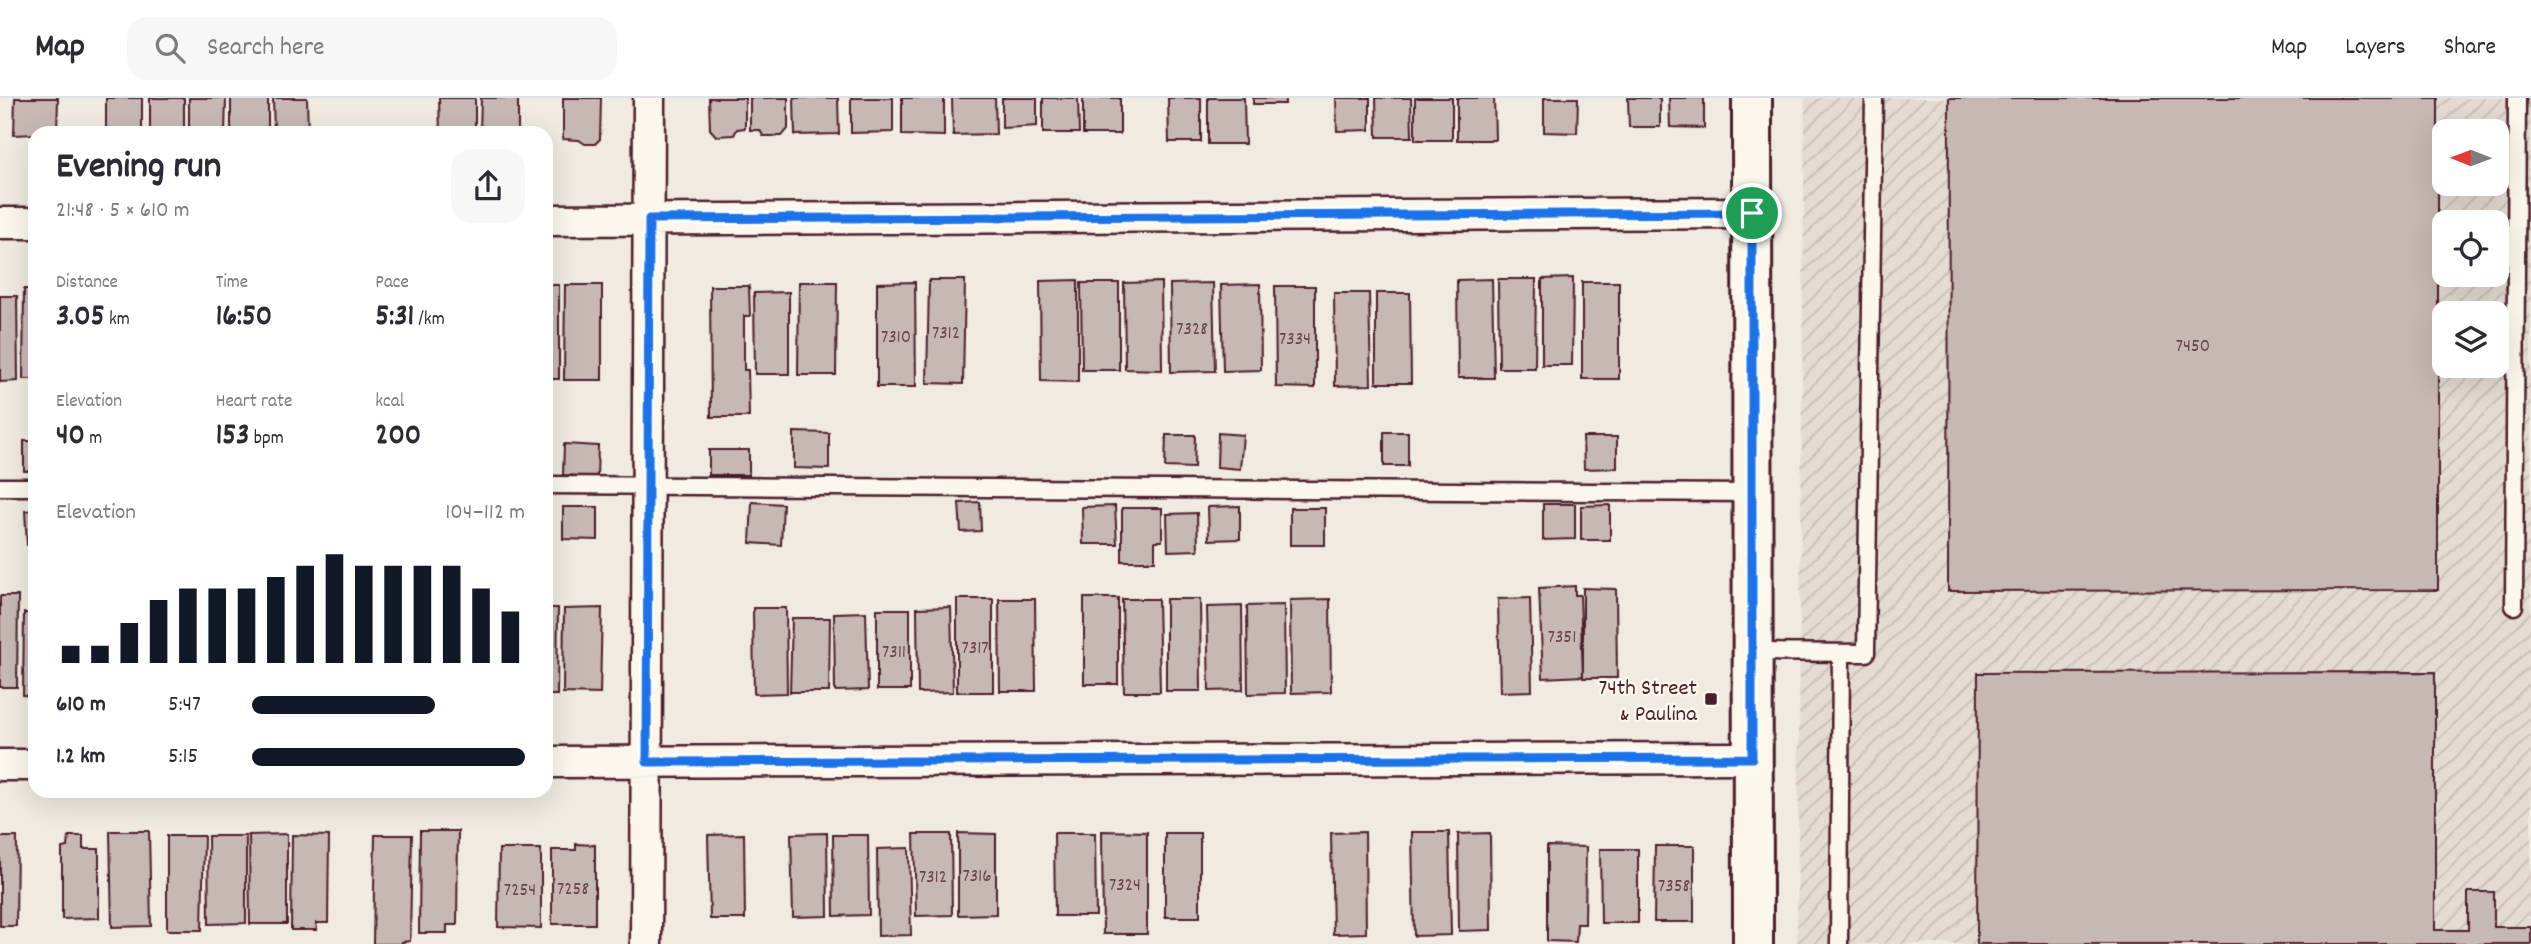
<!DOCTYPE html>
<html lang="en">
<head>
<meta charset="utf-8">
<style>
	:root { --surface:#fff; --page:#f7f7f7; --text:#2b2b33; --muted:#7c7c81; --line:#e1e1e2; --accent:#111827 }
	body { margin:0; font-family:Dekko,sans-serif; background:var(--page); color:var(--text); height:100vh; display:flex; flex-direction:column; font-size:26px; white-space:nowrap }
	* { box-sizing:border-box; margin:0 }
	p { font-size:23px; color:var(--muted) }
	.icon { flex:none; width:38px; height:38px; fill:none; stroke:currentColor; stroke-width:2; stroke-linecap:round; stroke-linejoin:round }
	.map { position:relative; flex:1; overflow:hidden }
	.details { position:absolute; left:28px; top:28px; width:525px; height:672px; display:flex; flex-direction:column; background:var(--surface); border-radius:21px; box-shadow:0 7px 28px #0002 }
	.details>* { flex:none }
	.needle { width:46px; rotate:271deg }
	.tools { position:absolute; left:2432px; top:21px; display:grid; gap:14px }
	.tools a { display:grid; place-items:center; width:77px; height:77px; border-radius:14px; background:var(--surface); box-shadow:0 7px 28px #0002; font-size:35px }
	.pin { position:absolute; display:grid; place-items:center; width:60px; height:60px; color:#fff; margin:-30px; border:4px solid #fff; border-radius:50%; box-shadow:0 2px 7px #0007 }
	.round { display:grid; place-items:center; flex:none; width:74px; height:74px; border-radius:21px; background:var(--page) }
	.headline { display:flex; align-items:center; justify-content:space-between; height:119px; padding:0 28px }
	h1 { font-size:38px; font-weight:800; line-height:52px }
	.stats { display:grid; grid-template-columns:repeat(3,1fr); gap:10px; height:119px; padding:7px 28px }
	.stats div { display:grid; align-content:center }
	.stats b { font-size:30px; font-weight:800 }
	.stats small { font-size:19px; font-weight:400 }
	.stats p { font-size:19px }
	.chart { height:196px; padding:14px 28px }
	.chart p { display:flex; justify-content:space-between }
	.chart svg { width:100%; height:126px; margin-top:7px; stroke:var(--accent); stroke-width:6 }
	ul { padding:0 28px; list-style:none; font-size:23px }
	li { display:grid; grid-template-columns:112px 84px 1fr; align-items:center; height:52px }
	li i { height:18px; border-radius:9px; background:var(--accent) }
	header { display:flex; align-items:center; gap:42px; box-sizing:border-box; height:98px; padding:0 35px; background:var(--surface); border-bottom:2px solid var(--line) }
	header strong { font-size:33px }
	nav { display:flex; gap:38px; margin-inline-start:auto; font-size:24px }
	.search { width:490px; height:63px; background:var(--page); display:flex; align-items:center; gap:18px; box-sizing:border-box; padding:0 24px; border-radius:21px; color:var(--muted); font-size:26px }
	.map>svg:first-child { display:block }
	.industrial { fill:url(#industrial-furrows); fill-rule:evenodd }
	.building { fill:#c8b8b3; stroke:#4a1f2b; stroke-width:2 }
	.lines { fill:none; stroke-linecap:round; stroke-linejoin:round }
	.lane-casing { stroke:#4a1f2b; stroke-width:21 }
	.street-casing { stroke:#4a1f2b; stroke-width:35 }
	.secondary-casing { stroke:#4a1f2b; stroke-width:44 }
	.lane { stroke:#fbf7ec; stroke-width:16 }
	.street { stroke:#fbf7ec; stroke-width:30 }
	.secondary { stroke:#fbf7ec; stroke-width:38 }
	.route-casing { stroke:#fff; stroke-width:14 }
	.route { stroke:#1a73e8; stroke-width:9 }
	.poi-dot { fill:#4a1f2b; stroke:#fbf7ec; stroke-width:2.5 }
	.labels { text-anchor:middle; stroke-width:5; stroke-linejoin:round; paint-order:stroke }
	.number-label { font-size:19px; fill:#6a454d }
	.poi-label { font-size:23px; fill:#4a1f2b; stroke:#fbf7ec; text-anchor:end }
</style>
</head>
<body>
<header>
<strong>Map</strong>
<div class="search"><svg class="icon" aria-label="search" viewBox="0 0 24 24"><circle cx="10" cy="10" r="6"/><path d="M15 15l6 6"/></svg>Search here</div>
<nav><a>Map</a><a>Layers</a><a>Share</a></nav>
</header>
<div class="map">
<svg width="2531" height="846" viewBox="0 0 2531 846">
	<defs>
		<pattern id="industrial-furrows" width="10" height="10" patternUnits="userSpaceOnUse" patternTransform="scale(1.75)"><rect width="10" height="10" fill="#e4dbd2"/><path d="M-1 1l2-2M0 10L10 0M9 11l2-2" fill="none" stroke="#c5bcb4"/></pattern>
	</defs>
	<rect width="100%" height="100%" fill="#f0eae0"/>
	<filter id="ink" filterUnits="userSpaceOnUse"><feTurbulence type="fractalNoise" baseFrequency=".0143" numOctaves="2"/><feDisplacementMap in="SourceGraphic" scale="14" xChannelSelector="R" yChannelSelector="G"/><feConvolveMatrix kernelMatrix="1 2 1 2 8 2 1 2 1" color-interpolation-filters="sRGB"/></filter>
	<g filter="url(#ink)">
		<path class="industrial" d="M1805 0H2531V846H1797ZM2445 33H2497V86H2445ZM2445 124H2497V177H2445ZM2445 215H2497V268H2445Z"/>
		<path class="building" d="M15 0H58L57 35 14 37Z
			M106 0H142V35H106Z
			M150 0H184V35H150Z
			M189 0H226L225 35H189Z
			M231 0H268V35H231Z
			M273 0H307L308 35H274Z
			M439 0H475V35H440Z
			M481 0H518V35H480Z
			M563 0H601L600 41 595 46H585L579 42 563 41Z
			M709 0H745V30L737 31 734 37 716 38 710 31Z
			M750 0H788V31L782 38H763L760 32H750Z
			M794 0H838L839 36 795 37Z
			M851 0H893V34L851 35Z
			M902 0H944V38L902 37Z
			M952 0H995L996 36 953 37Z
			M1002 0H1037V28L1002 30Z
			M1043 0H1078L1079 35H1043Z
			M1083 0H1120V36H1083Z
			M1168 0H1201V44H1169Z
			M1208 0H1244L1245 46H1208Z
			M1253 0H1285V6H1253Z
			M1336 0H1370V32L1337 33Z
			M1376 0H1411L1412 39H1377Z
			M1415 0H1452V42H1415Z
			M1457 0H1494L1495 42H1457Z
			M1544 0H1578L1577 35 1544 34Z
			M1628 0H1660V29H1629Z
			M1669 0H1704V30L1670 29Z
			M1949 0H2438V492L1948 493Z
			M1573 180 1572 267H1542V181Z
			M1492 181 1494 280H1458L1457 182Z
			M1498 181H1536L1535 270H1499Z
			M929 182H965L963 286 927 285Z
			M1078 182V284L1041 283 1040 183Z
			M799 184H837L836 277H798Z
			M915 184 916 289H877V185Z
			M1161 184 1162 272 1125 271 1124 185Z
			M1582 184H1619V281H1582Z
			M1081 185H1119V272H1082Z
			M1213 185 1215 273 1171 274 1170 186Z
			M1260 186 1261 272 1223 273 1221 187Z
			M546 187H559V281H546Z
			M565 187H602V282H564Z
			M710 188H749L750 218H744V272H748L749 319H711Z
			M1275 188H1315V290L1276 289Z
			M24 191H35V281H23Z
			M789 194V276H755L754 195Z
			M1334 195H1369L1371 287 1335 288Z
			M1376 195H1410L1411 285H1376Z
			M0 198H17L18 283 0 284Z
			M794 334 829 335V371L794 370Z
			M1384 334H1408V368H1384Z
			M1218 335 1243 337 1240 371 1217 369Z
			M1166 337H1195L1194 370 1165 369Z
			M1583 339H1617V370L1584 371Z
			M24 343H35V373H24Z
			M564 346 598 348 597 379 563 377Z
			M709 352H749V377H709Z
			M752 404 783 406 781 447 750 445Z
			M980 404 981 433 961 434 959 405Z
			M1543 406H1575V441L1543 442Z
			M1610 407V442H1581V408Z
			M1115 408 1117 446H1083L1082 409Z
			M1240 408V441L1209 442 1208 409Z
			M563 409H598V442L563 441Z
			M1122 410H1162V443H1155V463H1122Z
			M1290 410H1325V447H1290Z
			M35 412V447H27L25 413Z
			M1197 415 1198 452 1168 453 1167 416Z
			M1575 488V497H1580L1583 578 1543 580 1539 490Z
			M1583 490 1616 491 1617 580H1583Z
			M0 498H18L17 589H0Z
			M1084 500H1118V586H1084Z
			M1530 500 1532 593 1500 594 1498 501Z
			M957 501H993V594H957Z
			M999 501H1035L1036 593H1000Z
			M1122 501H1158L1160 594H1124Z
			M1166 501H1200L1201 593H1166Z
			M1330 501 1331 594 1291 595 1290 502Z
			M1284 507 1285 595 1248 596 1247 508Z
			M1242 508 1243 592 1209 593 1207 509Z
			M951 509 953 594 918 595 917 510Z
			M546 510H558L557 597H546Z
			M602 510 600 596 563 595 564 511Z
			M753 510H786L787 595 754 596Z
			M877 511H910V592H877Z
			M866 514 868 592 835 593 834 515Z
			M24 515H35V598L23 597Z
			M792 520H830L829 594H790Z
			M2435 574V832H2468V794H2494V829H2531V846H1977L1978 575Z
			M110 733H149L151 828 112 829Z
			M420 733H458L457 827H447V835H419Z
			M1102 733 1147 734V836H1103Z
			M1365 734 1366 835 1333 836 1331 735Z
			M1412 734H1449L1451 837 1414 838Z
			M827 735 828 818 793 819 791 736Z
			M958 735 996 736V816L958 817Z
			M1054 735H1095L1096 818H1055Z
			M1165 735H1200V819H1165Z
			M1490 735 1491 832 1459 833 1458 736Z
			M287 736V826H250L249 737Z
			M744 736 745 821H710L708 737Z
			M914 736H951L952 817 916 818Z
			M292 737 329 738 328 825H316L317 832H291Z
			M375 737H412L410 843 402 844V846H373Z
			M833 737H868L869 817 834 818Z
			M69 738H83V751H99V820L62 821V750L68 749Z
			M167 738H204L202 832H167Z
			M208 738H246V825L209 826Z
			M0 739H17L16 828H0Z
			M576 746 595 747V826H552V752H576Z
			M1547 748 1586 749 1585 826H1577L1576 844 1547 843Z
			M1655 748H1694V824H1654Z
			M909 750 911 837 878 838 877 751Z
			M499 751H541V830L498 829Z
			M1600 751H1638V825H1601Z"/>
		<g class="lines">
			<g class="lane-casing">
				<path id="lane" d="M546 387 1752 395
					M0 389H35
					M2514 508 2517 0
					M1753 554 1866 555 1874 0
					M1839 846 1841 555"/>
			</g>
			<g class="street-casing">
				<path id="street" d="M546 122 1752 115
					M0 125H35
					M546 664 1752 660
					M0 667H35
					M646 846 649 0"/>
			</g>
			<g class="secondary-casing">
				<path id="secondary" d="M1752 0 1753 846"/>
			</g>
			<use href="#lane" class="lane"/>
			<use href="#street" class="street"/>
			<use href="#secondary" class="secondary"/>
		</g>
	</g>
	<g class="lines" filter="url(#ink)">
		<g class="route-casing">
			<path id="route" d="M1752 115V660L647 664 649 121Z"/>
		</g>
		<use href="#route" class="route"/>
	</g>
	<rect class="poi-dot" x="1704" y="594" width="14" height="14" rx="3.5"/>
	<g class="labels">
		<g class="number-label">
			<text x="1192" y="236">7328</text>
			<text x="946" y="240">7312</text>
			<text x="896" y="244">7310</text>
			<text x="1295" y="246">7334</text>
			<text x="2193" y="253">7450</text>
			<text x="1562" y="544">7351</text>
			<text x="975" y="555">7317</text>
			<text x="894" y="559">7311</text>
			<text x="977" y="783">7316</text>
			<text x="933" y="784">7312</text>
			<text x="1125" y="792">7324</text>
			<text x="1674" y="793">7358</text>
			<text x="573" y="796">7258</text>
			<text x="520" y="797">7254</text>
		</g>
		<g class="poi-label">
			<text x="1697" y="596">74th Street<tspan x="1697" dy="26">&amp; Paulina</tspan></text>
		</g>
	</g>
</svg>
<div class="tools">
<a><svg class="needle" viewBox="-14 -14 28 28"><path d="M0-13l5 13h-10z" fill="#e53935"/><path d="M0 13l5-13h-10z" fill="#7c7c81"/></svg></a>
<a><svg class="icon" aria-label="locate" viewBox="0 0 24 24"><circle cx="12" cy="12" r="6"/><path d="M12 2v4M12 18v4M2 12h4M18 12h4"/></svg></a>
<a><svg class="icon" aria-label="layers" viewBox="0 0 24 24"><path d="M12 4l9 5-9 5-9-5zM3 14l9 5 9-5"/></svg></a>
</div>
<div class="pin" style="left:1752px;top:115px;background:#1e9e55"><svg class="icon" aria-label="arrive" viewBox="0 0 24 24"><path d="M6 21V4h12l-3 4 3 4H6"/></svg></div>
<section class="details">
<div class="headline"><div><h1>Evening run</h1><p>21:48 · 5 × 610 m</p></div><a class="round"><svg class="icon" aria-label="share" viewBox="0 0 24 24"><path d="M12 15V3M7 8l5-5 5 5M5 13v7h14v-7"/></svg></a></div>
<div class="stats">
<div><p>Distance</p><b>3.05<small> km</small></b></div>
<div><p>Time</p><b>16:50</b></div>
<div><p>Pace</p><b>5:31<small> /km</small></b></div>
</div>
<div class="stats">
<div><p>Elevation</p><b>40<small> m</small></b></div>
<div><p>Heart rate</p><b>153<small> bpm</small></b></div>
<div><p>kcal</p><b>200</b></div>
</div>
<div class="chart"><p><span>Elevation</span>104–112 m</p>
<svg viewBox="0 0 160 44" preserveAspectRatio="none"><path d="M5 44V38M15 44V38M25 44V30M35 44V22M45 44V18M55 44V18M65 44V18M75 44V14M85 44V10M95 44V6M105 44V10M115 44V10M125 44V10M135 44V10M145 44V18M155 44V26"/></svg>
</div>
<ul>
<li><b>610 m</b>5:47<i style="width:67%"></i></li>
<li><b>1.2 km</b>5:15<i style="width:100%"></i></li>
</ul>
</section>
</div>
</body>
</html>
